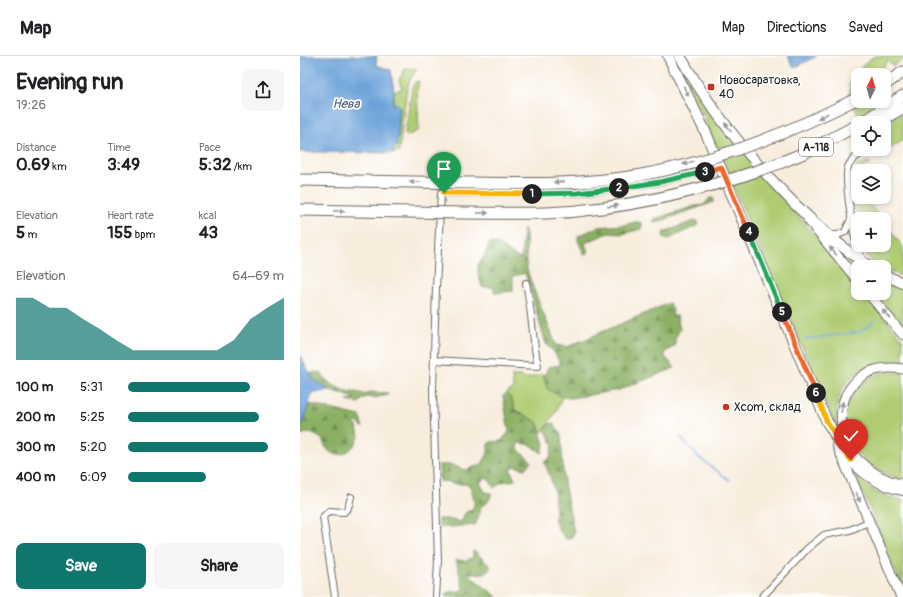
<!DOCTYPE html>
<html lang="en">
<head>
<meta charset="utf-8">
<style>
	:root { --surface:#fff; --page:#f6f6f6; --text:#202124; --muted:#757577; --line:#e0e0e0; --accent:#0f766e }
	body { margin:0; font-family:Pangolin,sans-serif; background:var(--page); color:var(--text); height:100vh; display:flex; flex-direction:column; font-size:15px; white-space:nowrap }
	* { box-sizing:border-box; margin:0 }
	p { font-size:13px; color:var(--muted) }
	.icon { flex:none; width:22px; height:22px; fill:none; stroke:currentColor; stroke-width:2; stroke-linecap:round; stroke-linejoin:round }
	.map { position:relative; flex:1; overflow:hidden }
	.details { display:flex; flex-direction:column; background:var(--surface); width:300px }
	.details>* { flex:none }
	.needle { width:26px; rotate:5deg }
	.tools { position:absolute; left:551px; top:12px; display:grid; gap:8px }
	.tools a { display:grid; place-items:center; width:40px; height:40px; border-radius:8px; background:var(--surface); box-shadow:0 2px 6px #0003; font-size:20px }
	.pin { position:absolute; display:grid; place-items:center; width:34px; height:34px; color:#fff; margin:-41px -17px; border-radius:50% 50% 50% 0; rotate:-45deg; box-shadow:0 0 4px #0007 }
	.pin .icon { rotate:45deg }
	.km { position:absolute; width:20px; height:20px; margin:-10px; border-radius:50%; background:#222; color:#fff; font-size:11px; line-height:20px; text-align:center }
	.round { display:grid; place-items:center; flex:none; width:42px; height:42px; border-radius:8px; background:var(--page) }
	.overview { display:flex; align-items:center; justify-content:space-between; height:68px; padding:0 16px }
	h1 { font-size:22px; font-weight:700; line-height:30px }
	.stats { display:grid; grid-template-columns:repeat(3,1fr); gap:6px; height:68px; padding:4px 16px }
	.stats div { display:grid; align-content:center }
	.stats b { font-size:17px; font-weight:700 }
	.stats small { font-size:11px; font-weight:400 }
	.stats p { font-size:11px }
	.chart { height:112px; padding:8px 16px }
	.chart p { display:flex; justify-content:space-between }
	.chart svg { width:100%; height:72px; margin-top:4px; fill:var(--accent); opacity:.7 }
	.button { display:flex; gap:8px; margin-top:auto; padding:8px 16px }
	.button a { flex:1; height:46px; border-radius:8px; background:var(--accent); color:#fff; font-size:16px; font-weight:700; line-height:46px; text-align:center }
	.button a+a { background:var(--page); color:var(--text) }
	ul { padding:0 16px; list-style:none; font-size:13px }
	li { display:grid; grid-template-columns:64px 48px 1fr; align-items:center; height:30px }
	li i { height:10px; border-radius:5px; background:var(--accent) }
	header { display:flex; align-items:center; gap:24px; box-sizing:border-box; height:56px; padding:0 20px; background:var(--surface); border-bottom:1px solid var(--line) }
	header strong { font-size:19px }
	nav { display:flex; gap:22px; margin-inline-start:auto; font-size:14px }
	main { display:flex; flex:1; min-height:0 }
	.map>svg:first-child { display:block }
	.green { fill:#afcc72; stroke:#667447 }
	.forest { fill:url(#forest-firs); stroke:#546640 }
	.water { fill:#6ca2d9; stroke:#445f7a }
	.lines { fill:none; stroke-linecap:round; stroke-linejoin:round }
	.stream { stroke:#6ca2d9; stroke-width:1.5 }
	.minor-casing { stroke:#696560; stroke-width:8 }
	.secondary-casing { stroke:#696560; stroke-width:11 }
	.primary-casing { stroke:#696560; stroke-width:12 }
	.motorway-casing { stroke:#696560; stroke-width:13 }
	.minor { stroke:#fff; stroke-width:6 }
	.secondary { stroke:#fff; stroke-width:9 }
	.primary { stroke:#fff; stroke-width:10 }
	.motorway { stroke:#fff; stroke-width:11 }
	.motorway-bridge-casing { stroke:#696560; stroke-width:13; stroke-linecap:butt }
	.motorway-bridge { stroke:#fff; stroke-width:11 }
	.oneway { fill:#999 }
	.split-1-casing { stroke:#fff; stroke-width:8 }
	.split-2-casing { stroke:#fff; stroke-width:8 }
	.split-3-casing { stroke:#fff; stroke-width:8 }
	.split-4-casing { stroke:#fff; stroke-width:8 }
	.split-5-casing { stroke:#fff; stroke-width:8 }
	.split-6-casing { stroke:#fff; stroke-width:8 }
	.split-7-casing { stroke:#fff; stroke-width:8 }
	.split-1 { stroke:#f5b400; stroke-width:5 }
	.split-2 { stroke:#22a559; stroke-width:5 }
	.split-3 { stroke:#22a559; stroke-width:5 }
	.split-4 { stroke:#f0652b; stroke-width:5 }
	.split-5 { stroke:#22a559; stroke-width:5 }
	.split-6 { stroke:#f0652b; stroke-width:5 }
	.split-7 { stroke:#f5b400; stroke-width:5 }
	.poi-dot { fill:#c8321e; stroke:#fff; stroke-width:1.5 }
	.labels { text-anchor:middle; stroke-width:3.5; stroke-linejoin:round; paint-order:stroke }
	.shield { fill:#fff; stroke:#606060; stroke-width:1 }
	.shield-label { font-size:11px; font-weight:bold; fill:#1c1c1c }
	.poi-label { font-size:12px; fill:#1c1c1c; stroke:#fff; text-anchor:start }
	.water-label { font-size:13px; font-style:italic; fill:#445f7a; stroke:#fff }
</style>
</head>
<body>
<header>
<strong>Map</strong>
<nav><a>Map</a><a>Directions</a><a>Saved</a></nav>
</header>
<main>
<section class="details">
<div class="overview"><div><h1>Evening run</h1><p>19:26</p></div><a class="round"><svg class="icon" aria-label="share" viewBox="0 0 24 24"><path d="M12 15V3M7 8l5-5 5 5M5 13v7h14v-7"/></svg></a></div>
<div class="stats">
<div><p>Distance</p><b>0.69<small> km</small></b></div>
<div><p>Time</p><b>3:49</b></div>
<div><p>Pace</p><b>5:32<small> /km</small></b></div>
</div>
<div class="stats">
<div><p>Elevation</p><b>5<small> m</small></b></div>
<div><p>Heart rate</p><b>155<small> bpm</small></b></div>
<div><p>kcal</p><b>43</b></div>
</div>
<div class="chart"><p><span>Elevation</span>64–69 m</p>
<svg viewBox="0 0 160 44" preserveAspectRatio="none"><path d="M0 44V6L10 6L20 12L30 12L40 19L50 25L60 32L70 38L80 38L90 38L100 38L110 38L120 38L130 32L140 19L150 12L160 6V44z"/></svg>
</div>
<ul>
<li><b>100 m</b>5:31<i style="width:78%"></i></li>
<li><b>200 m</b>5:25<i style="width:84%"></i></li>
<li><b>300 m</b>5:20<i style="width:90%"></i></li>
<li><b>400 m</b>6:09<i style="width:50%"></i></li>
</ul>
<div class="button"><a>Save</a><a>Share</a></div>
</section>
<div class="map">
<svg width="603" height="541" viewBox="0 0 603 541">
	<defs>
		<pattern id="forest-firs" width="22" height="20" patternUnits="userSpaceOnUse"><rect width="22" height="20" fill="#8bb064"/><path d="M5 1l3.5 6h-7zM16 11l3.5 6h-7z" fill="#718e52"/></pattern>
	</defs>
	<rect width="100%" height="100%" fill="#fff"/>
	<filter id="ink" filterUnits="userSpaceOnUse"><feTurbulence type="fractalNoise" baseFrequency=".025" numOctaves="2"/><feDisplacementMap in="SourceGraphic" scale="8" xChannelSelector="R" yChannelSelector="G"/><feConvolveMatrix kernelMatrix="1 2 1 2 8 2 1 2 1" color-interpolation-filters="sRGB"/></filter>
	<filter id="wash" filterUnits="userSpaceOnUse"><feTurbulence type="fractalNoise" baseFrequency=".012" numOctaves="4" result="noise"/><feDisplacementMap in="SourceGraphic" scale="16" xChannelSelector="R" yChannelSelector="G"/><feGaussianBlur stdDeviation="0.9" result="paint"/><feColorMatrix in="noise" values="0 0 0 0 0 0 0 0 0 0 0 0 0 0 0 0 0 1.4 0 .05"/><feComposite in="paint" operator="in"/></filter>
	<g filter="url(#wash)">
		<rect width="100%" height="100%" fill="#f8eddd"/>
		<path class="green" d="M574 0H603V3L593 10 588 4 583 11V16L578 19H558V45H580L591 64 603 57V84L582 99 578 93H584V67H562C545 32 542 26 574 0Z
			M117 12 109 26 106 38 99 96 93 97V93L97 90 100 52 93 48 94 35 100 34 102 31 99 24 105 13Z
			M388 23 410 55 403 59 386 24Z
			M119 25 117 35 119 74 107 80 105 77 112 32 115 26Z
			M411 57 558 230V237H564L603 284V308C562 303 533 324 537 368H535L404 62Z
			M567 106 571 107 558 115V141H564L581 163H558V168L552 121 557 110Z
			M584 166 603 191V220L584 213V211C573 211 565 198 562 189H584Z
			M539 193 564 211H558V218L538 194Z
			M584 223 603 231V273L573 237H584Z
			M584 316 603 317V424C587 419 572 413 560 400 532 370 543 326 584 316Z
			M245 318 244 322 247 332 262 341 256 356 242 377 237 366 215 354 211 342 206 337 213 333 212 320H221L224 323Z
			M555 417C571 436 579 440 603 444V533Z"/>
		<path class="forest" d="M410 142H413L414 146 355 167 353 166 354 163 395 150 404 149Z
			M395 165H398V169L369 183 364 182 363 177 366 175Z
			M335 166H340L342 168 341 173 322 178 308 177 285 187 288 197 284 199 278 184V180L298 171 323 169Z
			M224 172C230 186 223 202 228 217 236 241 247 265 256 289L267 291 369 247 373 254 372 260H377L380 274 375 282V290L364 297 365 301 375 312 319 334 271 342 262 341 247 333 244 322 248 311 261 309 254 296 246 288 225 217 213 220V235L195 237 193 231H182L178 217V209L185 199 189 187C202 186 209 199 221 203Z
			M21 316C24 326 36 331 46 335 53 337 59 335 65 339L69 336 88 337V339L73 342 66 341 58 347 47 345 55 342C38 336 19 334 9 317Z
			M206 337 211 342 215 354 237 366 244 388 242 397 231 389 219 387 217 390C220 398 228 400 231 406L225 413 214 410 210 413 215 424 202 426 194 432 190 425 186 422 180 426 185 436 191 437V440L187 447 180 451 178 463 175 469 138 472V463H147L161 466 165 457 173 452C175 447 174 445 173 440 170 424 167 429 155 428 150 427 145 425 140 425L139 409H151L166 414 182 408 188 397V388L191 386 201 385 209 376 203 340Z
			M9 348 60 360 63 372 57 366 54 367 57 370 59 381C51 400 30 408 22 383 16 379 7 374 0 380V372Z
			M254 367 261 379 264 427 274 476 272 481 266 483C250 465 256 463 255 443 254 431 249 416 244 406L250 402 253 389 245 373 249 368Z
			M173 495 178 498 191 511C184 522 176 515 168 518L197 541H146L148 536 161 535 163 532 156 504 166 505 173 501Z"/>
		<path class="water" d="M0 0H77L76 9 91 14 94 35 93 48H97L100 52 97 90 93 93V97L0 96Z
			M488 0H517L494 12Z
			M0 300 13 323 29 334 12 338 4 364 0 372Z"/>
		<g class="lines">
			<path class="stream" d="M506 283 560 276 576 264
				M381 382 398 401 429 424"/>
		</g>
	</g>
	<g filter="url(#ink)">
		<g class="lines">
			<g class="minor-casing">
				<path id="minor" d="M531 179H538L545 176 551 163
					M562 202C554 191 544 124 548 111 551 103 559 99 566 94
					M134 304 238 310C232 282 232 254 226 227
					M35 541 23 461 29 455 44 456 48 452 51 441
					M136 541 138 505 133 333 136 231 141 137H277L360 126 421 111
					M462 541 508 492 524 479 550 474 568 466"/>
			</g>
			<g class="secondary-casing">
				<path id="secondary" d="M508 164 558 225
					M568 237 603 279
					M603 313C591 311 578 312 567 317 534 335 535 378 558 404 570 416 586 425 603 429
					M537 389 601 541"/>
			</g>
			<g class="primary-casing">
				<path id="primary" d="M368 0 406 77 527 366C534 375 538 386 544 395 557 415 580 430 603 434
					M380 0C423 76 497 161 570 211
					M574 67 583 64 603 52
					M584 219 603 227"/>
			</g>
			<g class="motorway-casing">
				<path id="motorway" d="M584 29 603 16
					M561 67 603 40
					M482 106 504 97 558 69"/>
			</g>
			<use href="#minor" class="minor"/>
			<use href="#secondary" class="secondary"/>
			<use href="#primary" class="primary"/>
			<use href="#motorway" class="motorway"/>
			<g class="motorway-bridge-casing">
				<path id="motorway-bridge" d="M0 124C57 125 113 126 170 127 225 128 281 129 336 120 414 106 488 78 558 42
					M0 154C55 155 109 156 164 157 204 157 245 159 285 154 352 147 418 130 482 106"/>
			</g>
			<use href="#motorway-bridge" class="motorway-bridge"/>
		</g>
		<defs><path id="oneway-solid" d="M-6-.8H1V-3.2L6.5 0L1 3.2V.8H-6Z"/></defs>
		<g class="oneway">
			<use href="#oneway-solid" transform="translate(386 35) rotate(64)"/>
			<use href="#oneway-solid" transform="translate(523 60) rotate(153)"/>
			<use href="#oneway-solid" transform="translate(428 71) rotate(-129)"/>
			<use href="#oneway-solid" transform="translate(388 107) rotate(164)"/>
			<use href="#oneway-solid" transform="translate(115 126) rotate(-179)"/>
			<use href="#oneway-solid" transform="translate(259 126) rotate(178)"/>
			<use href="#oneway-solid" transform="translate(313 150) rotate(-8)"/>
			<use href="#oneway-solid" transform="translate(39 155) rotate(1)"/>
			<use href="#oneway-solid" transform="translate(183 157) rotate(1)"/>
			<use href="#oneway-solid" transform="translate(533 195) rotate(-130)"/>
			<use href="#oneway-solid" transform="translate(586 258) rotate(-130)"/>
			<use href="#oneway-solid" transform="translate(542 351) rotate(-80)"/>
			<use href="#oneway-solid" transform="translate(558 441) rotate(68)"/>
		</g>
	</g>
	<g class="lines" filter="url(#ink)">
		<g class="split-1-casing">
			<path id="split-1" d="M144 137 232 138"/>
		</g>
		<g class="split-2-casing">
			<path id="split-2" d="M232 138 277 137 319 132"/>
		</g>
		<g class="split-3-casing">
			<path id="split-3" d="M319 132 360 126 405 116"/>
		</g>
		<g class="split-4-casing">
			<path id="split-4" d="M405 116 421 111 449 176"/>
		</g>
		<g class="split-5-casing">
			<path id="split-5" d="M449 176 482 256"/>
		</g>
		<g class="split-6-casing">
			<path id="split-6" d="M482 256 516 337"/>
		</g>
		<g class="split-7-casing">
			<path id="split-7" d="M516 337 527 366 551 404"/>
		</g>
		<use href="#split-1" class="split-1"/>
		<use href="#split-2" class="split-2"/>
		<use href="#split-3" class="split-3"/>
		<use href="#split-4" class="split-4"/>
		<use href="#split-5" class="split-5"/>
		<use href="#split-6" class="split-6"/>
		<use href="#split-7" class="split-7"/>
	</g>
	<g class="poi-dot">
		<rect x="407" y="27" width="8" height="8" rx="2"/>
		<circle cx="426" cy="351" r="4"/>
	</g>
	<g class="labels">
		<rect class="shield" x="499" y="82" width="34" height="18" rx="3"/>
		<g class="shield-label">
			<text x="516" y="95">А-118</text>
		</g>
		<g class="poi-label">
			<text x="419" y="28">Новосаратовка,<tspan x="419" dy="14">40</tspan></text>
			<text x="434" y="355">Xсom, склад</text>
		</g>
		<g class="water-label">
			<text x="46" y="52">Нева</text>
		</g>
	</g>
</svg>
<div class="tools">
<a><svg class="needle" viewBox="-14 -14 28 28"><path d="M0-13l5 13h-10z" fill="#e53935"/><path d="M0 13l5-13h-10z" fill="#757577"/></svg></a>
<a><svg class="icon" aria-label="locate" viewBox="0 0 24 24"><circle cx="12" cy="12" r="6"/><path d="M12 2v4M12 18v4M2 12h4M18 12h4"/></svg></a>
<a><svg class="icon" aria-label="layers" viewBox="0 0 24 24"><path d="M12 4l9 5-9 5-9-5zM3 14l9 5 9-5"/></svg></a>
<a>+</a>
<a>−</a>
</div>
<div class="pin" style="left:144px;top:137px;background:#1e9e55"><svg class="icon" aria-label="arrive" viewBox="0 0 24 24"><path d="M6 21V4h12l-3 4 3 4H6"/></svg></div>
<div class="pin" style="left:551px;top:404px;background:#d93025"><svg class="icon" aria-label="check" viewBox="0 0 24 24"><path d="M5 12l5 5 9-10"/></svg></div>
<b class="km" style="left:232px;top:138px">1</b>
<b class="km" style="left:319px;top:132px">2</b>
<b class="km" style="left:405px;top:116px">3</b>
<b class="km" style="left:449px;top:176px">4</b>
<b class="km" style="left:482px;top:256px">5</b>
<b class="km" style="left:516px;top:337px">6</b>
</div>
</main>
</body>
</html>
